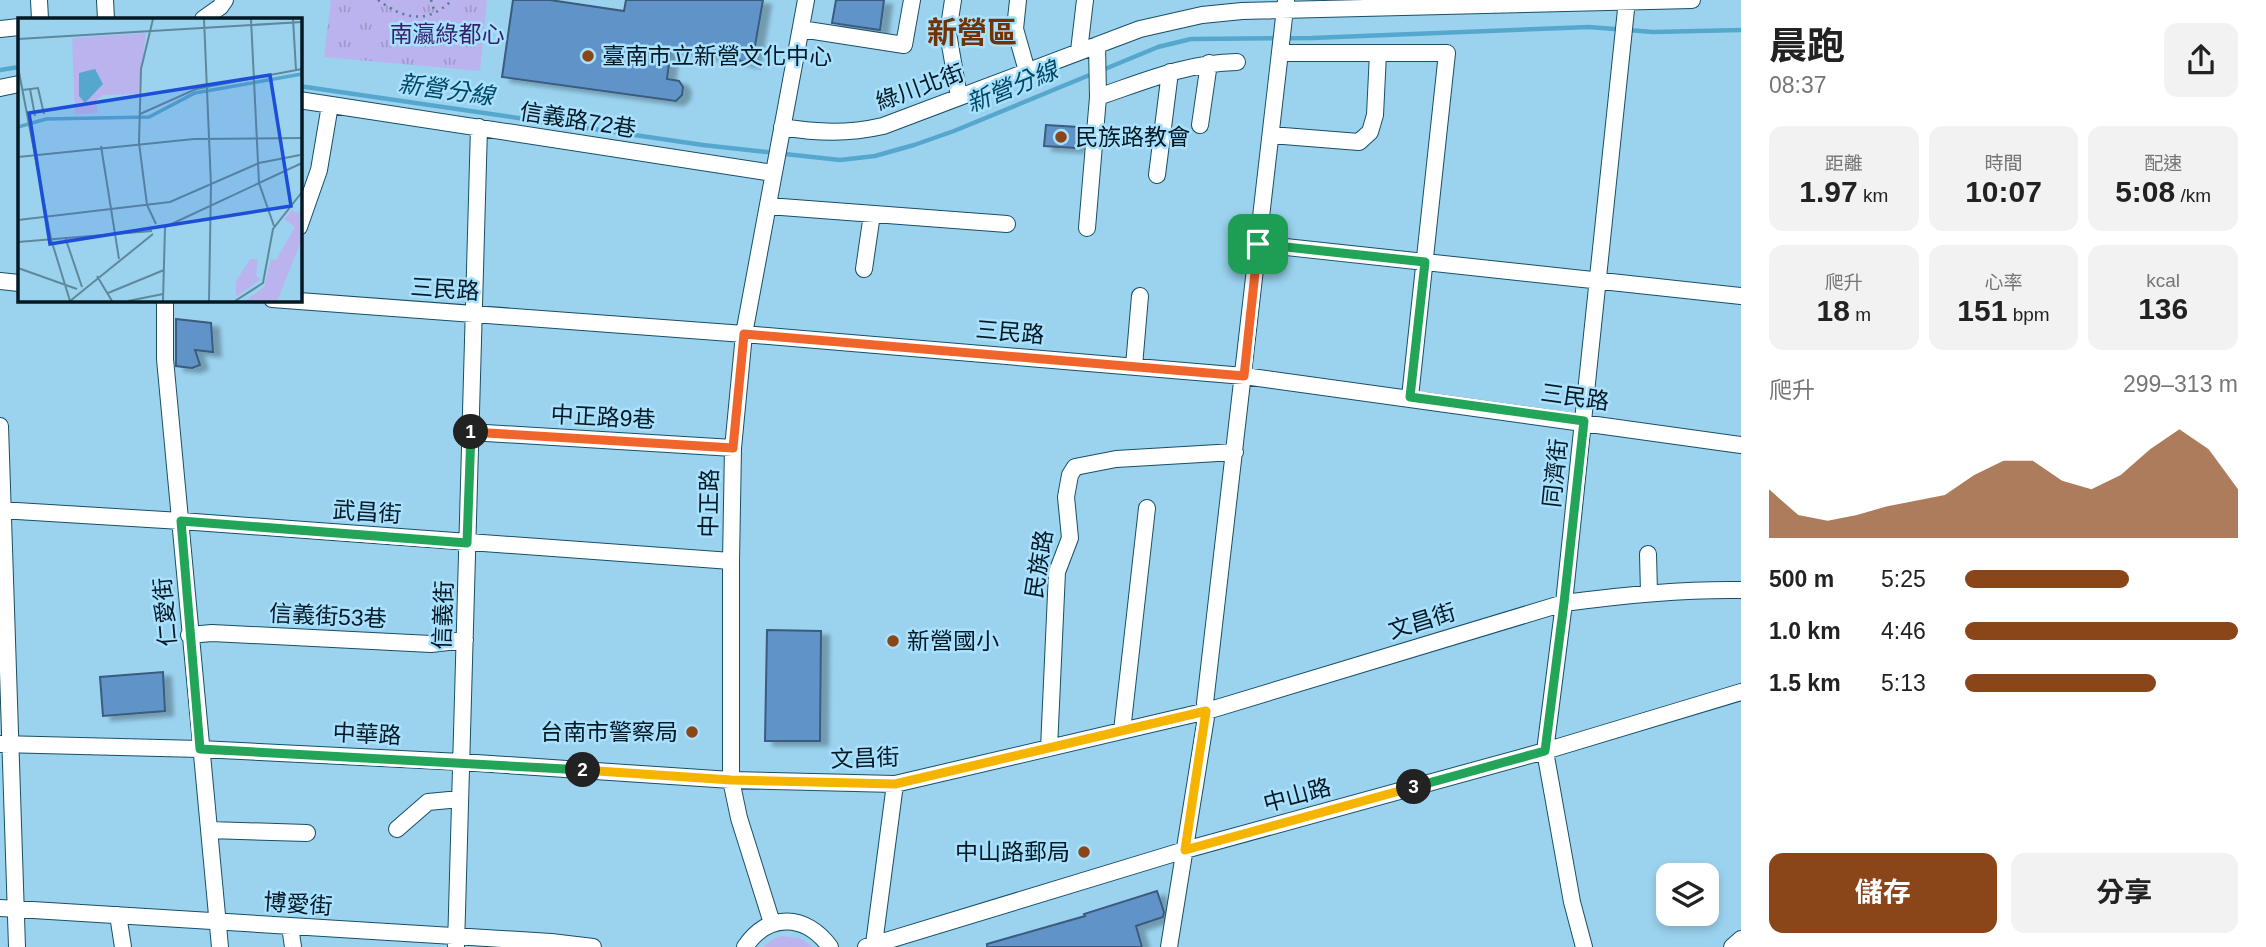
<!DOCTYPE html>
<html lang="zh-TW">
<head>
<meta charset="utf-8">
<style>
	:root { --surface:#fff; --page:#f2f2f2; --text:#222; --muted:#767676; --accent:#8a4618 }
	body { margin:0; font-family:Helvetica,"Noto Sans TC",sans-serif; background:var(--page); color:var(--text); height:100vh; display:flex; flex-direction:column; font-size:26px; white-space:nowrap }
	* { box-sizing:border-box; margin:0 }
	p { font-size:23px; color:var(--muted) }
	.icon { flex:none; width:38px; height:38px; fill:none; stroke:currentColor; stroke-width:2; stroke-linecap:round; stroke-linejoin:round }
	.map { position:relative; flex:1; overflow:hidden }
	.panel { display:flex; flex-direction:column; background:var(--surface); width:525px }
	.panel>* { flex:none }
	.tools { position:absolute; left:1656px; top:863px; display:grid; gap:14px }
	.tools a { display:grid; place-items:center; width:63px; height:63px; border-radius:14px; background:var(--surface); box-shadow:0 4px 10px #0003; font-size:35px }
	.pin { position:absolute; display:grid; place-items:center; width:60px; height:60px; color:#fff; margin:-30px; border-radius:14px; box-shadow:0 4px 10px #0006 }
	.km { position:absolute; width:35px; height:35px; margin:-18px; border-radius:50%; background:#222; color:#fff; font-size:19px; line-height:35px; text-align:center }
	.round { display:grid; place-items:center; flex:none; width:74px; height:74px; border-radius:14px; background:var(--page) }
	.head { display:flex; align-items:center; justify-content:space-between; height:119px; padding:0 28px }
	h1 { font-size:38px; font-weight:700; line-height:52px }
	.metrics { display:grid; grid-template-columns:repeat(3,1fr); gap:10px; height:119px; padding:7px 28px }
	.metrics div { display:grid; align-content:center; border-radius:14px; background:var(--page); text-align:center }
	.metrics b { font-size:30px; font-weight:700 }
	.metrics small { font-size:19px; font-weight:400 }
	.metrics p { font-size:19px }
	.chart { height:196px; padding:14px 28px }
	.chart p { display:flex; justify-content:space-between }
	.chart svg { width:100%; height:126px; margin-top:7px; fill:var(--accent); opacity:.7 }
	.action { display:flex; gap:14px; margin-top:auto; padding:14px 28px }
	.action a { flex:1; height:80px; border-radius:14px; background:var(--accent); color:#fff; font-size:28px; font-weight:700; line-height:80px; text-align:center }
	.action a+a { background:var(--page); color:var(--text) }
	ul { padding:0 28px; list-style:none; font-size:23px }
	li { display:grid; grid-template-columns:112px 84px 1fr; align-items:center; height:52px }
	li i { height:18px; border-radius:9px; background:var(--accent) }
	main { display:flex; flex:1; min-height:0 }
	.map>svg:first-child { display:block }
	.grass { fill:url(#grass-tufts) }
	.garden { fill:#bbb3ed }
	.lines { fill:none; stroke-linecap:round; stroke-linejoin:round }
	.stream { stroke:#56a7ce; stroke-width:4.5 }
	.building { fill:#6194c9; stroke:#3a5b7e; stroke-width:2; filter:url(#shadow) }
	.minor-casing { stroke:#174f67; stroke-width:18 }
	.path { stroke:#547c8f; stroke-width:2.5; stroke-dasharray:2 5; stroke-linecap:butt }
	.minor { stroke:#fff; stroke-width:16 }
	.split-1-casing { stroke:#fff; stroke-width:14 }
	.split-2-casing { stroke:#fff; stroke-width:14 }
	.split-3-casing { stroke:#fff; stroke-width:14 }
	.split-4-casing { stroke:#fff; stroke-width:14 }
	.split-1 { stroke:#f0652b; stroke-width:9 }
	.split-2 { stroke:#22a559; stroke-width:9 }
	.split-3 { stroke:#f5b400; stroke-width:9 }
	.split-4 { stroke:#22a559; stroke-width:9 }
	.poi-dot { fill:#8a4618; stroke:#a8e0fd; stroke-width:2.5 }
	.labels { text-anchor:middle; stroke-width:5; stroke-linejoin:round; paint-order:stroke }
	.park-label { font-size:23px; fill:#351e6c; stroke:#a8e0fd }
	.poi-label { font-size:23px; fill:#031923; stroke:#a8e0fd; text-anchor:start }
	.street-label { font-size:23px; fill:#031923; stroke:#a8e0fd }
	.water-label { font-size:24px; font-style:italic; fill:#004761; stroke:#a8e0fd }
	.district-label { font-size:30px; font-weight:bold; fill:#6f3305; stroke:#a8e0fd }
	.inset-river { fill:none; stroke:#56a7ce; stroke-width:3.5 }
	.inset-road { fill:none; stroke:#5e899d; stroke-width:2 }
	.view { fill:#1d4ed8; fill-opacity:0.15; stroke:#1d4ed8; stroke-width:3.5 }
	.inset-edge { fill:none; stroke:#031923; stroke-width:3.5 }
</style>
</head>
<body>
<main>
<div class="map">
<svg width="1741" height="947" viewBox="0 0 1741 947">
	<defs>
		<pattern id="grass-tufts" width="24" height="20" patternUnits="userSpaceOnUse" patternTransform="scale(1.75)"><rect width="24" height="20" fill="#bbb3ed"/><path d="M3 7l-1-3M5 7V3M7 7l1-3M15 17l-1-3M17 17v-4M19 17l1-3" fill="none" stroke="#9f99cb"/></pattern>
		<filter id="shadow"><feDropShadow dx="8" dy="4.5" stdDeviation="2" flood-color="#0004"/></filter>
	</defs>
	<rect width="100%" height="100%" fill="#9bd3ef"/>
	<path class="grass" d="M331 0H487L480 71 324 57Z"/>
	<path class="garden" d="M781 936 800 938 813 947H763L773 939Z"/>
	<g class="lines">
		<path class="stream" d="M0 70 19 67
			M1100 71 1158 47 1191 39 1312 38 1589 27 1653 32 1741 30
			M299 86 703 145 840 160 875 156 914 145 954 131 1092 74"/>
	</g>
	<path class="building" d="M513 0H550L624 11 626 0H763L752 63 671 48 667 79 679 81 683 87 682 95 676 101 502 77Z
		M836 0H884L880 30 832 23Z
		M1046 125 1078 127 1076 148 1044 146Z
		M176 319 211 323 213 352 195 350 200 365 192 368 176 366Z
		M767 630 821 631 820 741H765Z
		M163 672 165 711 103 716 100 677Z
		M1157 891 1164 912 1163 917 1136 926 1142 947H987V944L1085 916 1084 914Z"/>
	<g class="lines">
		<g class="minor-casing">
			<path id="minor" d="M39 0 40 19
				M105 0 106 19
				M953 0 948 33 959 97
				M1018 0 1015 29 1027 71
				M203 19 220 7 225 0
				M0 29 19 27
				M801 29 904 45 912 0
				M1079 51 1085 0
				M1280 53H1447L1410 397
				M0 88 19 84
				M1098 97C1145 81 1186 63 1237 62
				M299 100 773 173
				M1200 125 1209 63
				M782 127C818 133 848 134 883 126L1140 29 1202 15 1242 11 1692 0
				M1271 135 1359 142 1370 132 1375 115 1378 53
				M1157 175 1170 72
				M768 206 1007 224
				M299 227 319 170 330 105
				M1087 228 1098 97 1097 45
				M1258 244 1741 296
				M864 269 872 214
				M0 281 19 283
				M165 299V359L220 947
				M272 299 744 334 1244 376 1741 445
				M1134 366 1140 296
				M0 426 17 947
				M470 432 733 448
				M0 510 181 521 731 561
				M1648 554 1649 593
				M189 635 212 633 431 644 465 640
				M1122 731 1147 508
				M0 744 200 749 461 762 731 780 895 784 1207 711 1564 603C1623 595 1682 589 1741 590
				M1049 748 1057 572 1070 538 1066 497 1070 475 1075 467 1116 459 1235 452
				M397 829 428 802 460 799
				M209 830 307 833
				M0 908 551 942 593 947
				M118 915 123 947
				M772 923 739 818 731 780V561L733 448 744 334 806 0
				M290 926 293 947
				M874 944 895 784
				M456 947 479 127
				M745 947C768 912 806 914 830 947
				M866 947 1185 850 1545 751 1741 692
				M1169 947 1207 711 1205 703 1286 0
				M1584 947 1572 902 1545 751 1564 603 1627 0
				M1732 947 1741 939"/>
		</g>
		<path class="path" d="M378 0C404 19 427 25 452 0
			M431 0 435 13"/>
		<use href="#minor" class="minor"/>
	</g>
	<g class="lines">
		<g class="split-1-casing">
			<path id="split-1" d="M471 432 733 448 744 334 1244 376 1258 244"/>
		</g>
		<g class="split-2-casing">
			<path id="split-2" d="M471 432 467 543 181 521 200 749 583 770"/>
		</g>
		<g class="split-3-casing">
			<path id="split-3" d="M583 770 731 780 895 784 1206 711 1185 850 1414 787"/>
		</g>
		<g class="split-4-casing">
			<path id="split-4" d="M1258 244 1425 262 1410 397 1584 421 1564 603 1545 751 1414 787"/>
		</g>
		<use href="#split-1" class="split-1"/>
		<use href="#split-2" class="split-2"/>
		<use href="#split-3" class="split-3"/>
		<use href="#split-4" class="split-4"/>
	</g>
	<g class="poi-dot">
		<circle cx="588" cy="56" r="7"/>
		<circle cx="1061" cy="137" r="7"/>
		<circle cx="893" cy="641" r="7"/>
		<circle cx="692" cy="732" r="7"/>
		<circle cx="1084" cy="852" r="7"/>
	</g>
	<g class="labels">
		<g class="park-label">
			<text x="447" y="42">南瀛綠都心</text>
		</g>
		<g class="poi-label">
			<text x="602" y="64">臺南市立新營文化中心</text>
			<text x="1075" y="145">民族路教會</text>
			<text x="907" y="649">新營國小</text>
			<text x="678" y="740" text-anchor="end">台南市警察局</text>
			<text x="1070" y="860" text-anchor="end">中山路郵局</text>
		</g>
		<g class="street-label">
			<text transform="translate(920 87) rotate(-20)" y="8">綠川北街</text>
			<text transform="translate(578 120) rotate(9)" y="8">信義路72巷</text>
			<text transform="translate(445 289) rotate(4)" y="8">三民路</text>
			<text transform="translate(1010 332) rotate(5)" y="8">三民路</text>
			<text transform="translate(1575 397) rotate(8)" y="8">三民路</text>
			<text transform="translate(603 417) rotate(3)" y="8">中正路9巷</text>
			<text transform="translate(1555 473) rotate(-84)" y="8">同濟街</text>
			<text transform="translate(709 503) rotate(-89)" y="8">中正路</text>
			<text transform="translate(367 512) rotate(4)" y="8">武昌街</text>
			<text transform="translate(1039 564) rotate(-81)" y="8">民族路</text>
			<text transform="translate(165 612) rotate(-95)" y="8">仁愛街</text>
			<text transform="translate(443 615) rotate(-88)" y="8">信義街</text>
			<text transform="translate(328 616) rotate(3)" y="8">信義街53巷</text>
			<text transform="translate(1422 621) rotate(-17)" y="8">文昌街</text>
			<text transform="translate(367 734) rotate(3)" y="8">中華路</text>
			<text transform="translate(865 758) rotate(-2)" y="8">文昌街</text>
			<text transform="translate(1297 795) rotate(-15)" y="8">中山路</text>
			<text transform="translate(298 904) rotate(4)" y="8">博愛街</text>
		</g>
		<g class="water-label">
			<text transform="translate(1012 87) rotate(-22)" y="8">新營分線</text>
			<text transform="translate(446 90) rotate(8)" y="8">新營分線</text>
		</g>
		<g class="district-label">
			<text x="972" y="43">新營區</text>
		</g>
	</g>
	<g transform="translate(18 18)">
		<rect width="284" height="284" fill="#9bd3ef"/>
		<path d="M128 15 120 76 85 77 78 82 79 95 57 96 54 20ZM283 190V224L259 283H227L246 269 253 241 258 242 277 209 266 201 274 192 280 195ZM232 241H240L238 257 242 262 218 279V263Z" fill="#bbb3ed"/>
		<path d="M77 51 85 66 67 85 61 78V55Z" fill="#56a7ce"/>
		<path class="inset-river" d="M0 109 28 101 131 99 177 75 284 56"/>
		<path class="inset-road" d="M135 1 123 51 121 125 129 187 138 206M186 1 193 167 191 283M233 1 241 165 256 208M275 1 278 52M0 21 284 4M0 49 33 221 52 283M12 71 17 98M4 72 20 70 26 96M122 96 178 71 284 51M83 128 101 241M0 139 176 121 284 120M0 202 152 184 241 145 282 137M147 209 284 145M47 219 64 269M0 224 134 213M0 250 59 271M79 258 94 283M90 275 146 252M52 283 135 216M110 283 145 276M145 283 147 209M217 283 245 265 255 211 284 174"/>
		<path class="view" d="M252 57 273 188 32 226 11 95Z"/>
		<rect width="284" height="284" class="inset-edge"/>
	</g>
</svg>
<div class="tools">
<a><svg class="icon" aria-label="layers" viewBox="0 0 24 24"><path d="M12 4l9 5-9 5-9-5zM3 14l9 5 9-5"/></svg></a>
</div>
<div class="pin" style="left:1258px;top:244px;background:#1e9e55"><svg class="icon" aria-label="arrive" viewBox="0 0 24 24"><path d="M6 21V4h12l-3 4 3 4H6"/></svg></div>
<b class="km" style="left:471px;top:432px">1</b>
<b class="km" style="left:583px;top:770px">2</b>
<b class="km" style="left:1414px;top:787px">3</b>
</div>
<section class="panel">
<div class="head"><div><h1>晨跑</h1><p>08:37</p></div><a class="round"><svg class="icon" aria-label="share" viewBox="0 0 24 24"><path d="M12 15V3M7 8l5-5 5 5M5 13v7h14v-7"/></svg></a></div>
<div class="metrics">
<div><p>距離</p><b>1.97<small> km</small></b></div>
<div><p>時間</p><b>10:07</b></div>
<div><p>配速</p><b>5:08<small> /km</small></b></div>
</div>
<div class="metrics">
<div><p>爬升</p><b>18<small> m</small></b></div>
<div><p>心率</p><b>151<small> bpm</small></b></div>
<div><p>kcal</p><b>136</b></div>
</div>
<div class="chart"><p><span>爬升</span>299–313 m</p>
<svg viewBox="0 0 160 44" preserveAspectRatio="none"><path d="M0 44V27L10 36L20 38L30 36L40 33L50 31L60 29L70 22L80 17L90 17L100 24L110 27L120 22L130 13L140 6L150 13L160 27V44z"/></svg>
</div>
<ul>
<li><b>500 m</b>5:25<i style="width:60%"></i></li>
<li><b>1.0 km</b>4:46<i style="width:100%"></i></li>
<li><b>1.5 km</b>5:13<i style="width:70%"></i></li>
</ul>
<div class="action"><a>儲存</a><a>分享</a></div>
</section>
</main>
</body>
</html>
